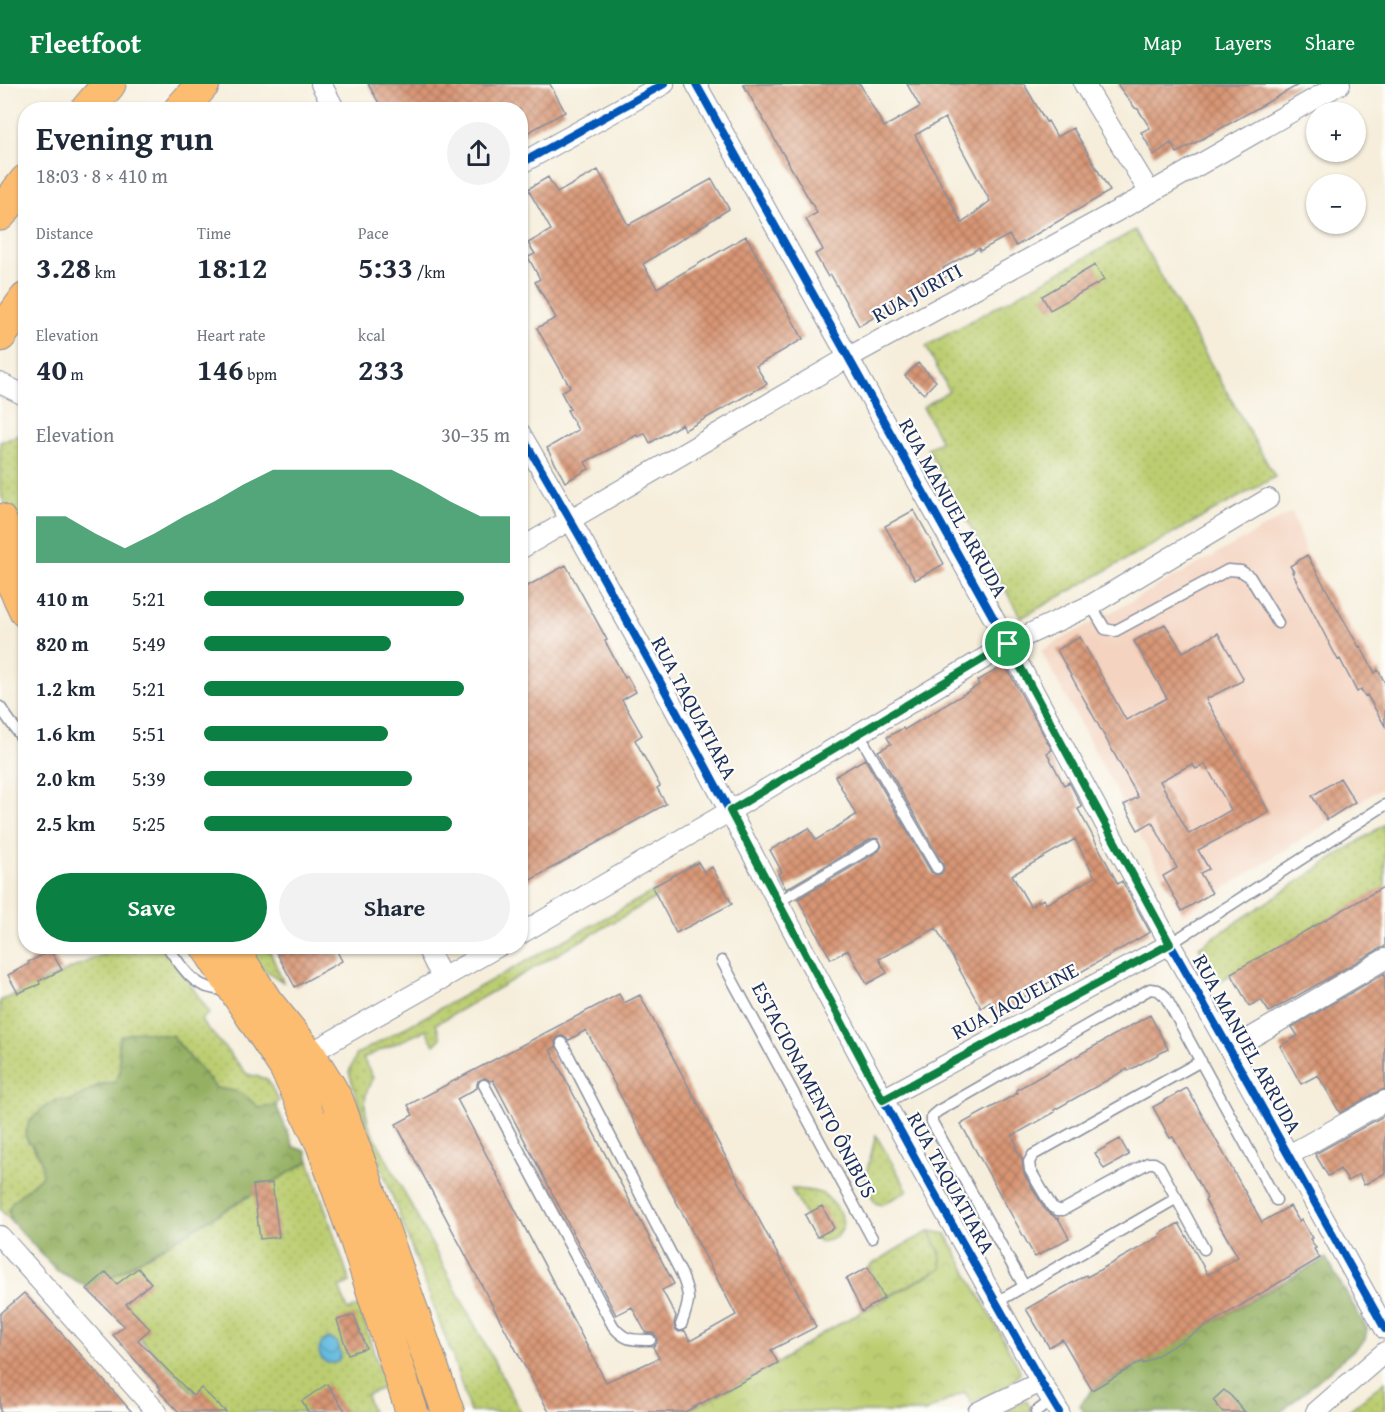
<!DOCTYPE html>
<html lang="en">
<head>
<meta charset="utf-8">
<style>
	:root { --surface:#fff; --page:#f2f2f3; --text:#1f2937; --muted:#747a83; --accent:#0b8043 }
	body { margin:0; font-family:"Gentium Book Plus",serif; background:var(--page); color:var(--text); height:100vh; display:flex; flex-direction:column; font-size:22px; white-space:nowrap }
	* { box-sizing:border-box; margin:0 }
	p { font-size:20px; color:var(--muted) }
	.icon { flex:none; width:33px; height:33px; fill:none; stroke:currentColor; stroke-width:2; stroke-linecap:round; stroke-linejoin:round }
	.map { position:relative; flex:1; overflow:hidden }
	.drawer { position:absolute; left:18px; top:18px; width:510px; height:852px; display:flex; flex-direction:column; background:var(--surface); border-radius:24px; box-shadow:0 2px 4px #0004 }
	.drawer>* { flex:none }
	.buttons { position:absolute; left:1306px; top:18px; display:grid; gap:12px }
	.buttons a { display:grid; place-items:center; width:60px; height:60px; border-radius:50%; background:var(--surface); box-shadow:0 2px 4px #0004; font-size:30px }
	.pin { position:absolute; display:grid; place-items:center; width:51px; height:51px; color:#fff; margin:-26px; border:3px solid #fff; border-radius:50%; box-shadow:0 2px 6px #0007 }
	.round { display:grid; place-items:center; flex:none; width:63px; height:63px; border-radius:32px; background:var(--page) }
	.overview { display:flex; align-items:center; justify-content:space-between; height:102px; padding:0 18px }
	h1 { font-size:33px; font-weight:700; line-height:45px }
	.metrics { display:grid; grid-template-columns:repeat(3,1fr); gap:9px; height:102px; padding:6px 18px }
	.metrics div { display:grid; align-content:center }
	.metrics b { font-size:30px; font-weight:700 }
	.metrics small { font-size:16px; font-weight:400 }
	.metrics p { font-size:16px }
	.chart { height:168px; padding:12px 18px }
	.chart p { display:flex; justify-content:space-between }
	.chart svg { width:100%; height:108px; margin-top:6px; fill:var(--accent); opacity:.7 }
	.button { display:flex; gap:12px; margin-top:auto; padding:12px 18px }
	.button a { flex:1; height:69px; border-radius:36px; background:var(--accent); color:#fff; font-size:24px; font-weight:700; line-height:69px; text-align:center }
	.button a+a { background:var(--page); color:var(--text) }
	ul { padding:0 18px; list-style:none; font-size:20px }
	li { display:grid; grid-template-columns:96px 72px 1fr; align-items:center; height:45px }
	li i { height:15px; border-radius:8px; background:var(--accent) }
	header { display:flex; align-items:center; gap:36px; box-sizing:border-box; height:84px; padding:0 30px; background:var(--accent); color:#fff }
	header strong { font-size:28px }
	nav { display:flex; gap:33px; margin-inline-start:auto; font-size:21px }
	.map>svg:first-child { display:block }
	.built { fill:#f4d3c0 }
	.grass { fill:url(#grass-dots); stroke:#6b7e67; stroke-width:1.5 }
	.forest { fill:url(#forest-crowns); stroke:#587060; stroke-width:1.5 }
	.park { fill:url(#park-crowns); stroke:#6b7e67; stroke-width:1.5 }
	.water { fill:url(#water-waves); stroke:#3e749e; stroke-width:1.5 }
	.building { fill:url(#building-cross-hatch); fill-rule:evenodd }
	.lines { fill:none; stroke-linecap:round; stroke-linejoin:round }
	.service-casing { stroke:#888e9c; stroke-width:13 }
	.minor-casing { stroke:#888e9c; stroke-width:22 }
	.primary-casing { stroke:#888e9c; stroke-width:34 }
	.trunk-casing { stroke:#888e9c; stroke-width:35 }
	.service { stroke:#fff; stroke-width:10 }
	.minor { stroke:#fff; stroke-width:20 }
	.primary { stroke:#fcbd6f; stroke-width:32 }
	.trunk { stroke:#fcbd6f; stroke-width:33 }
	.cycleway-casing { stroke:#fdfcf7; stroke-width:11 }
	.cycleway { stroke:#0057b8; stroke-width:8 }
	.route-casing { stroke:#fff; stroke-width:12 }
	.route { stroke:#0b8043; stroke-width:8 }
	.labels { text-anchor:middle; stroke-width:4.5; stroke-linejoin:round; paint-order:stroke }
	.street-label { font-size:21px; fill:#1b2f5e; stroke:#fdfcf7 }
</style>
</head>
<body>
<header>
<strong>Fleetfoot</strong>
<nav><a>Map</a><a>Layers</a><a>Share</a></nav>
</header>
<div class="map">
<svg width="1385" height="1328" viewBox="0 0 1385 1328">
	<defs>
		<pattern id="grass-dots" width="8" height="8" patternUnits="userSpaceOnUse" patternTransform="scale(1.5)"><rect width="8" height="8" fill="#bbcd70"/><path d="M2 2h.1M6 6h.1" fill="none" stroke="#a0b063" stroke-width="1.8" stroke-linecap="round"/></pattern>
		<pattern id="forest-crowns" width="20" height="18" patternUnits="userSpaceOnUse" patternTransform="scale(1.5)"><rect width="20" height="18" fill="#94b062"/><path d="M2 6a3 3 0 1 1 6 0M12 15a3 3 0 1 1 6 0" fill="none" stroke="#789054"/></pattern>
		<pattern id="park-crowns" width="20" height="18" patternUnits="userSpaceOnUse" patternTransform="scale(1.5)"><rect width="20" height="18" fill="#bbcd70"/><path d="M2 6a3 3 0 1 1 6 0M12 15a3 3 0 1 1 6 0" fill="none" stroke="#a0b063"/></pattern>
		<pattern id="water-waves" width="16" height="10" patternUnits="userSpaceOnUse" patternTransform="scale(1.5)"><rect width="16" height="10" fill="#60b9dd"/><path d="M0 5q4-4 8 0t8 0" fill="none" stroke="#4e97b6"/></pattern>
		<pattern id="building-cross-hatch" width="8" height="8" patternUnits="userSpaceOnUse" patternTransform="scale(1.5)"><rect width="8" height="8" fill="#d89573"/><path d="M0 0l8 8M0 8l8-8" fill="none" stroke="#ae7a62"/></pattern>
	</defs>
	<rect width="100%" height="100%" fill="#fdfcf7"/>
	<filter id="ink" filterUnits="userSpaceOnUse"><feTurbulence type="fractalNoise" baseFrequency=".0167" numOctaves="2"/><feDisplacementMap in="SourceGraphic" scale="12" xChannelSelector="R" yChannelSelector="G"/><feConvolveMatrix kernelMatrix="1 2 1 2 8 2 1 2 1" color-interpolation-filters="sRGB"/></filter>
	<filter id="wash" filterUnits="userSpaceOnUse"><feTurbulence type="fractalNoise" baseFrequency=".008" numOctaves="4" result="noise"/><feDisplacementMap in="SourceGraphic" scale="24" xChannelSelector="R" yChannelSelector="G"/><feGaussianBlur stdDeviation="1.35" result="paint"/><feColorMatrix in="noise" values="0 0 0 0 0 0 0 0 0 0 0 0 0 0 0 0 0 1.4 0 .05"/><feComposite in="paint" operator="in"/></filter>
	<g filter="url(#wash)">
		<rect width="100%" height="100%" fill="#f6eedb"/>
		<path class="built" d="M1292 428 1306 470 1385 598V702L1183 831 1041 567Z"/>
		<path class="grass" d="M1135 146 1275 393 1021 534 927 364 941 358 923 323 949 307 926 262Z
			M25 349V465L0 409V358Z
			M1385 740V803L1218 898 1199 863Z
			M654 807 657 813 436 940 441 954 434 961 426 946 363 974 373 994C362 1012 364 1026 370 1044L521 1328H470L452 1271 368 1048 349 988 357 970Z
			M119 863H164L210 929 201 936 247 990 267 995 279 1017 276 1021 259 1024C243 1008 239 1007 216 1004 202 986 186 971 173 952L159 951 119 960 120 988 115 998 99 1001 71 1017 56 1016 32 1062C41 1074 44 1077 42 1092L18 1113 9 1126 11 1137 0 1125V917Z
			M243 863H268L283 898 253 878Z
			M876 1051 908 1107 881 1121 875 1119 864 1098Z
			M309 1077 350 1198 339 1203 348 1226 359 1222 385 1303 366 1311 372 1328H212L91 1205Z
			M791 1104C800 1106 816 1106 823 1110 824 1110 829 1115 830 1116 841 1127 851 1146 832 1155 827 1157 825 1158 819 1158Z
			M930 1147 940 1169 942 1184 884 1214 868 1183 902 1162Z
			M1385 1297V1328H1347Z
			M1026 1316 1032 1326 1027 1328H1004Z"/>
		<path class="forest" d="M139 947 173 952C186 971 202 986 216 1004 239 1007 243 1008 259 1024L276 1021 294 1063 306 1067 309 1077 91 1205 56 1186 11 1137 9 1126 12 1118 42 1092C44 1072 35 1068 25 1052L29 1038 43 1024 56 1016 71 1017 99 1001 115 998 120 988 119 960 120 952Z
			M1326 1174 1367 1245 1365 1256 1281 1328H1084L1080 1321 1092 1306Z"/>
		<path class="park" d="M930 1147 946 1150 1019 1284 1020 1289C1010 1305 987 1311 971 1319L965 1308 925 1328H685L778 1279 823 1249 942 1184 940 1169Z"/>
		<path class="water" d="M329 1254 337 1258 341 1271 338 1278C317 1284 313 1260 329 1254Z"/>
		<g id="blocks">
			<path class="building" d="M368 0H550L565 28 520 53V26H383Z
				M743 0H860L884 43 920 23 907 0H1024L1046 38 1048 37 1057 53 1073 44 1110 107 1016 162 1009 151 980 167 979 164 943 184 947 192 859 242 831 191 828 193 815 170 823 166 806 135 817 129ZM945 34 990 117 962 139 915 51Z
				M1117 0H1300L1177 69 1171 59 1154 71 1141 48 1150 44 1138 25 1135 24Z
				M598 86 628 141 712 95 729 125 643 180 657 204 746 152 803 255 756 282 767 300 685 346 682 340 650 359 645 349 638 353 637 351 585 378 589 385 565 398 547 364 578 346 567 326 570 325 561 308 570 303 537 244 556 234 535 198 540 195 528 173 535 170 528 159 551 146 528 105 548 93 557 109Z
				M1095 181 1104 196 1050 226 1042 212Z
				M918 279 936 297 924 310 905 292Z
				M914 426 944 480 915 496 885 442Z
				M1307 471 1359 563 1360 562 1375 589 1378 586 1385 599V642L1367 611 1365 612 1361 605 1357 608 1340 575 1338 576 1292 488H1294L1290 482Z
				M566 481 607 556 605 557 625 594 627 592 636 608 622 616 642 651 635 656 660 702 657 704 666 720 520 802V506Z
				M1165 540 1183 568 1218 549 1243 594 1242 597 1206 615 1269 728 1198 766 1209 785 1200 789 1212 809 1182 827 1163 792 1177 784 1152 738 1138 746 1124 721 1138 713 1057 566 1080 553 1126 636 1167 614 1134 557ZM1192 680 1196 685 1205 680 1231 726 1189 750 1160 697Z
				M1005 581 1052 666 1047 669 1064 701 1069 698 1082 723 1078 725 1090 747 1118 800 1122 797 1150 848 1069 895 1068 892 1066 894 1063 890 1017 917 1020 922 999 935 990 918 981 924 936 844 879 875 887 889 867 900 848 866 831 875 798 815 879 767 882 762 879 755 876 754 871 755 786 805 778 790 782 788 770 766 809 744 816 756 856 731 835 692 865 675 931 788 936 791 941 790 944 785 943 780 878 667 891 660 887 653 903 644 904 646 979 601 977 597ZM1075 755 1095 793 1046 820 1044 815 1030 822 1012 791Z
				M1340 694 1355 718 1327 736 1312 712Z
				M698 778 704 788 712 783 732 820 676 849 652 803Z
				M1385 802V863L1379 865 1269 928 1261 916 1249 922 1231 889Z
				M273 862H334L342 877 295 903Z
				M51 867 62 886 39 897 40 900 18 909 8 891 29 880 28 878Z
				M1385 889V1005L1379 1007 1340 1029 1318 991 1301 1000 1280 962 1298 952 1292 943Z
				M619 910 624 919 640 911 816 1243 771 1266 778 1279 685 1328H549L396 1040 413 1031 408 1021ZM586 946 736 1231 690 1257 685 1247 679 1248 675 1245 674 1239 676 1232 662 1206 674 1200 550 966 556 963 555 958 558 953 563 952 569 956ZM485 994 490 997 493 996 616 1231 632 1223 646 1249H653L657 1253V1259L653 1263 659 1274 606 1298 457 1015 477 1004V1000L478 997Z
				M1150 931 1168 965 1128 987 1127 985 1054 1026 1055 1028 1012 1052 1017 1061 1015 1062 1022 1075 1024 1090 1046 1127 1054 1132 1056 1135 1058 1134 1069 1154 1035 1173 961 1040 1018 1009 1016 1006Z
				M1187 1004 1262 1138 1290 1122 1299 1137 1301 1135 1312 1154 1310 1155 1316 1164 1314 1165 1320 1174 1143 1280 1142 1277 1092 1306 1062 1255 1049 1263 1026 1225 1086 1191 1087 1193 1161 1152 1160 1150 1179 1139 1208 1191 1238 1173 1205 1116 1207 1114 1173 1053 1170 1054 1153 1023Z
				M1385 1031V1089L1364 1101 1359 1090 1348 1097 1340 1085 1328 1092 1315 1070Z
				M1120 1055 1129 1071 1104 1085 1095 1069Z
				M272 1099 279 1153 260 1155 253 1101Z
				M822 1122 834 1144 817 1153 805 1131Z
				M868 1183 884 1214 862 1228 846 1195Z
				M138 1184 151 1199 126 1220 150 1245 138 1256 193 1312 201 1304 226 1328H179L159 1307 161 1305 113 1251 124 1242 87 1205 106 1188 117 1200Z
				M24 1209 46 1232 132 1328H0V1230Z
				M354 1231 366 1264 348 1270 337 1236Z
				M327 1300 346 1328H308L302 1317Z
				M1224 1306 1231 1312 1245 1328H1223L1213 1316Z"/>
		</g>
	</g>
	<g filter="url(#ink)">
		<use href="#blocks" fill-opacity="0" stroke="#888e9c" stroke-width="1.5"/>
		<g class="lines">
			<g class="service-casing">
				<path id="service" d="M1091 521 1105 545 1115 547 1228 486 1241 487 1250 493 1278 539
					M0 623 26 660
					M859 650 937 784
					M778 818 875 761
					M1170 860 1385 721
					M167 862C184 886 196 909 229 905
					M722 877 872 1154
					M562 959 681 1189C691 1213 690 1217 681 1241
					M1201 977 1033 1071 1029 1078 1030 1086 1052 1123 1058 1126H1063L1148 1079H1154L1159 1082 1204 1165
					M484 1001 613 1242C625 1257 632 1256 650 1256
					M1024 1202 932 1038V1032L938 1027 1150 905 1158 906 1165 912 1276 1116
					M997 1218 1177 1114
					M1036 1328 1052 1316"/>
			</g>
			<g class="minor-casing">
				<path id="minor" d="M321 0 335 26
					M696 0 1008 560 1170 860 1230 966 1385 1245
					M1084 0 1150 109
					M520 80 664 0
					M0 299 26 312
					M520 349C648 566 762 791 882 1013 933 1109 988 1203 1041 1298L1059 1328
					M520 465 849 273 1150 109 1340 0
					M520 850 730 727 1008 560 1091 521 1268 415
					M426 862 443 895
					M1230 966 1385 875
					M300 975 499 862
					M883 1015 1170 860
					M1289 1071 1385 1017
					M0 1152 157 1328
					M978 1328 1041 1298
					M1316 1328 1385 1268"/>
			</g>
			<g class="primary-casing">
				<path id="primary" d="M0 436 26 490
					M0 473 26 528
					M206 862 285 983 322 1060 356 1156 412 1328
					M231 862 266 917 309 970 328 1000 338 1018 448 1328"/>
			</g>
			<g class="trunk-casing">
				<path id="trunk" d="M87 26 109 0
					M180 26 203 0
					M0 130 26 97
					M0 251 26 215"/>
			</g>
			<use href="#service" class="service"/>
			<use href="#minor" class="minor"/>
			<use href="#primary" class="primary"/>
			<use href="#trunk" class="trunk"/>
			<g class="cycleway-casing">
				<path id="cycleway" d="M696 0 1008 560 1170 860 1230 966 1385 1245
					M520 80 664 0
					M520 349C648 566 762 791 882 1013 933 1109 988 1203 1041 1298L1059 1328"/>
			</g>
			<use href="#cycleway" class="cycleway"/>
		</g>
	</g>
	<g class="lines" filter="url(#ink)">
		<g class="route-casing">
			<path id="route" d="M1008 560 1170 860 883 1016 730 727Z"/>
		</g>
		<use href="#route" class="route"/>
	</g>
	<g class="labels">
		<g class="street-label">
			<text transform="translate(917 209) rotate(-29)" y="7">RUA JURITI</text>
			<text transform="translate(953 424) rotate(61)" y="7">RUA MANUEL ARRUDA</text>
			<text transform="translate(694 624) rotate(62)" y="7">RUA TAQUATIARA</text>
			<text transform="translate(1015 917) rotate(-28)" y="7">RUA JAQUELINE</text>
			<text transform="translate(1247 960) rotate(61)" y="7">RUA MANUEL ARRUDA</text>
			<text transform="translate(814 1006) rotate(62)" y="7">ESTACIONAMENTO ÔNIBUS</text>
			<text transform="translate(951 1099) rotate(61)" y="7">RUA TAQUATIARA</text>
		</g>
	</g>
</svg>
<div class="buttons">
<a>+</a>
<a>−</a>
</div>
<div class="pin" style="left:1008px;top:560px;background:#1e9e55"><svg class="icon" aria-label="arrive" viewBox="0 0 24 24"><path d="M6 21V4h12l-3 4 3 4H6"/></svg></div>
<section class="drawer">
<div class="overview"><div><h1>Evening run</h1><p>18:03 · 8 × 410 m</p></div><a class="round"><svg class="icon" aria-label="share" viewBox="0 0 24 24"><path d="M12 15V3M7 8l5-5 5 5M5 13v7h14v-7"/></svg></a></div>
<div class="metrics">
<div><p>Distance</p><b>3.28<small> km</small></b></div>
<div><p>Time</p><b>18:12</b></div>
<div><p>Pace</p><b>5:33<small> /km</small></b></div>
</div>
<div class="metrics">
<div><p>Elevation</p><b>40<small> m</small></b></div>
<div><p>Heart rate</p><b>146<small> bpm</small></b></div>
<div><p>kcal</p><b>233</b></div>
</div>
<div class="chart"><p><span>Elevation</span>30–35 m</p>
<svg viewBox="0 0 160 44" preserveAspectRatio="none"><path d="M0 44V25L10 25L20 32L30 38L40 32L50 25L60 19L70 12L80 6L90 6L100 6L110 6L120 6L130 12L140 19L150 25L160 25V44z"/></svg>
</div>
<ul>
<li><b>410 m</b>5:21<i style="width:85%"></i></li>
<li><b>820 m</b>5:49<i style="width:61%"></i></li>
<li><b>1.2 km</b>5:21<i style="width:85%"></i></li>
<li><b>1.6 km</b>5:51<i style="width:60%"></i></li>
<li><b>2.0 km</b>5:39<i style="width:68%"></i></li>
<li><b>2.5 km</b>5:25<i style="width:81%"></i></li>
</ul>
<div class="button"><a>Save</a><a>Share</a></div>
</section>
</div>
</body>
</html>
